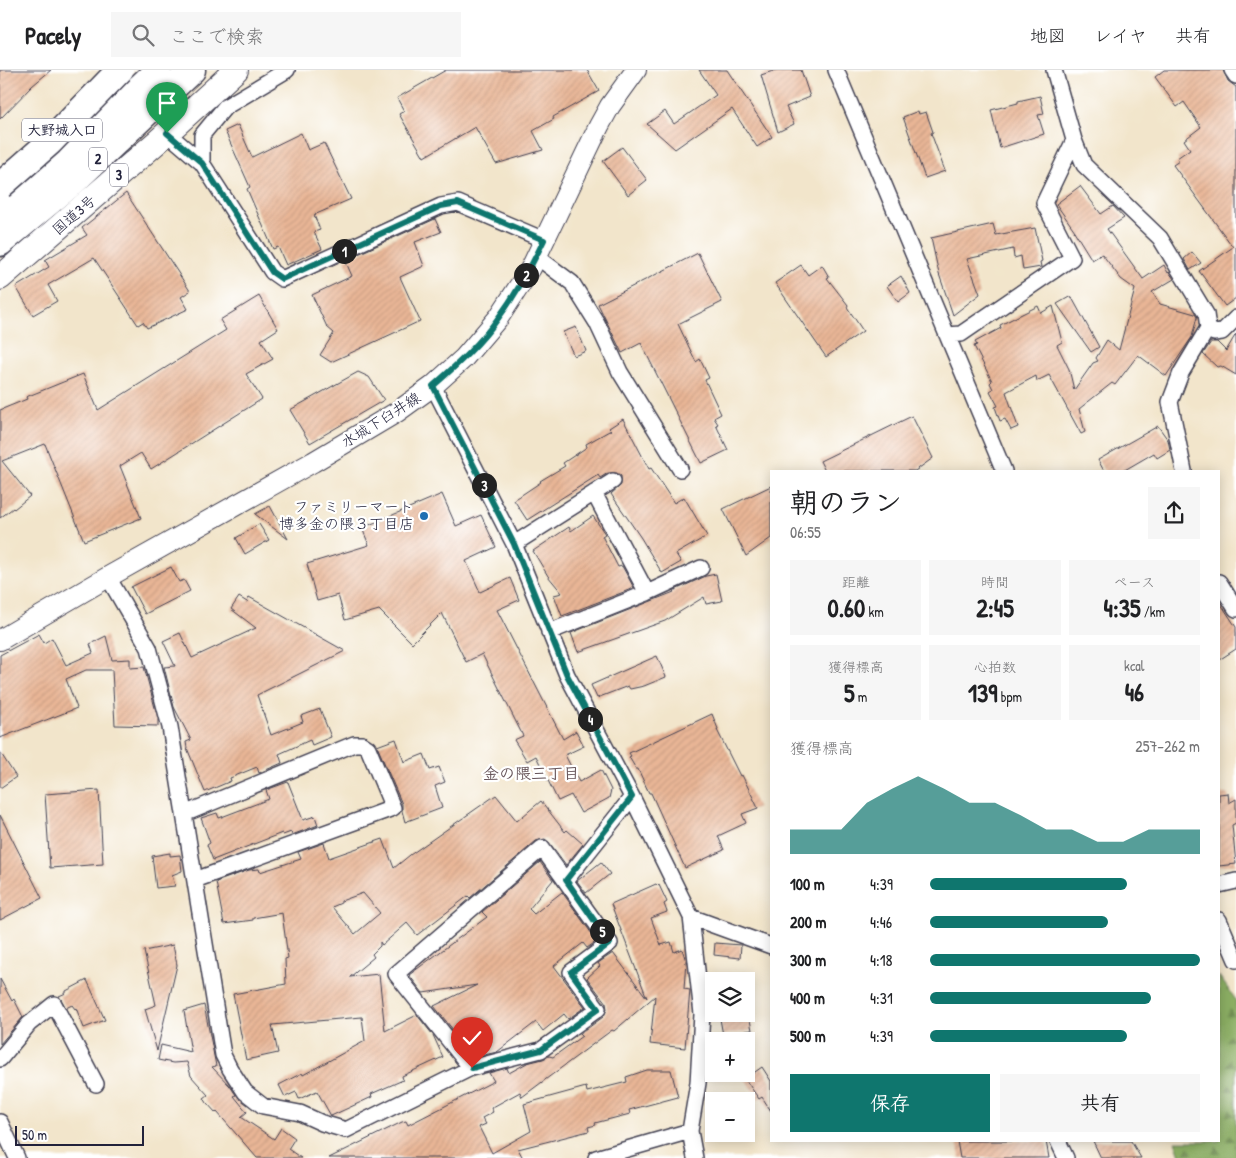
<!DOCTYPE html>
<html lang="ja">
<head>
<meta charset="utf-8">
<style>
	:root { --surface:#fff; --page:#f6f6f6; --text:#202124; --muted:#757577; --line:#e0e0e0; --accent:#0f766e }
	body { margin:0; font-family:"Patrick Hand","Klee One",sans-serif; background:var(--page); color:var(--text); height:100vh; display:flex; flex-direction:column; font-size:19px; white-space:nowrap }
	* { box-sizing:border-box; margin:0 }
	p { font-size:16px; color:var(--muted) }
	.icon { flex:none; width:28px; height:28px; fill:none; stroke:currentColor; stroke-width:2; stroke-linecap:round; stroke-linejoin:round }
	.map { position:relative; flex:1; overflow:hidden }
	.sheet { position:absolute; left:770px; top:400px; width:450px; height:672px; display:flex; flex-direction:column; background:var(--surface); border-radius:0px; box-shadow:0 2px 12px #0003 }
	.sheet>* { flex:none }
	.buttons { position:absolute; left:705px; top:902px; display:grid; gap:10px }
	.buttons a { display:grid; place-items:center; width:50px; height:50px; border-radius:0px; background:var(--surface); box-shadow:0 2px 12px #0003; font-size:25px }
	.scale { position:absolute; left:15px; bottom:12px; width:129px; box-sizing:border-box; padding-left:5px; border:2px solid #22223b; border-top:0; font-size:14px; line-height:18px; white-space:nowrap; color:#22223b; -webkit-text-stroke:4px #fff; paint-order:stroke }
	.pin { position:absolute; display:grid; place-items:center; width:42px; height:42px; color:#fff; margin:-51px -21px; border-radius:50% 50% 50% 0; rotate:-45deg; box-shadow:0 0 5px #0007 }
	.pin .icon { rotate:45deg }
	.km { position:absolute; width:25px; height:25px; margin:-12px; border-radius:50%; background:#222; color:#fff; font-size:14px; line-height:25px; text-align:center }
	.round { display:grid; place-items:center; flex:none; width:52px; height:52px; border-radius:0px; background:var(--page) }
	.headline { display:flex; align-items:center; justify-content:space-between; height:85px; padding:0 20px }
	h1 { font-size:28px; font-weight:700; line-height:38px }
	.stats { display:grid; grid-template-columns:repeat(3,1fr); gap:8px; height:85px; padding:5px 20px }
	.stats div { display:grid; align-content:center; border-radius:0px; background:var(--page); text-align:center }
	.stats b { font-size:25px; font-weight:700 }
	.stats small { font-size:14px; font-weight:400 }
	.stats p { font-size:14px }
	.chart { height:140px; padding:10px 20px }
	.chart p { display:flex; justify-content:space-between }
	.chart svg { width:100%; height:90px; margin-top:5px; fill:var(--accent); opacity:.7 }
	.cta { display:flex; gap:10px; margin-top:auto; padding:10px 20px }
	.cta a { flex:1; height:58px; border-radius:0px; background:var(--accent); color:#fff; font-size:20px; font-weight:700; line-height:58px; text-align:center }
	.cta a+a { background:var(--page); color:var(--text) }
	ul { padding:0 20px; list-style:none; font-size:16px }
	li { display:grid; grid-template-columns:80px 60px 1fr; align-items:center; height:38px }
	li i { height:12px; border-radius:6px; background:var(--accent) }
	header { display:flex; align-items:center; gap:30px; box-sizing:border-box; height:70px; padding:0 25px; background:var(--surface); border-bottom:1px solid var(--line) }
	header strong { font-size:24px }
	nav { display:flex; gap:28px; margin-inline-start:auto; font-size:18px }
	.search { width:350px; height:45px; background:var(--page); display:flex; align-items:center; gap:12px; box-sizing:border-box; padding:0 18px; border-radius:0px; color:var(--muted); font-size:19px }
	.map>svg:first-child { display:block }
	.forest { fill:url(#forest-firs); stroke:#56684f }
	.building { fill:url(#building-hatch); fill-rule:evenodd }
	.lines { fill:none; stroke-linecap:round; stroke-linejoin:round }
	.minor-casing { stroke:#413f51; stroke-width:18 }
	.secondary-casing { stroke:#413f51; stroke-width:22 }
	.trunk-casing { stroke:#413f51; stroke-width:26 }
	.motorway-casing { stroke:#413f51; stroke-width:29 }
	.minor { stroke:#fff; stroke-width:15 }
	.secondary { stroke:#fff; stroke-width:20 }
	.trunk { stroke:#fff; stroke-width:24 }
	.motorway { stroke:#fff; stroke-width:26 }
	.motorway-bridge-casing { stroke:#413f51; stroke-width:29; stroke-linecap:butt }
	.motorway-bridge { stroke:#fff; stroke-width:26 }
	.route-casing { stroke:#fff; stroke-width:10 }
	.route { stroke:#0f766e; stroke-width:6 }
	.poi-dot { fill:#1f6fb2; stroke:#fff; stroke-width:2 }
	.labels { text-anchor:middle; stroke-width:4.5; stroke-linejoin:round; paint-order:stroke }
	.shield { fill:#fff; stroke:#646476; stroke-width:1 }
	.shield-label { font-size:14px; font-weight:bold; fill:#22223b }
	.street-label { font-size:15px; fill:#22223b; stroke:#fff }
	.poi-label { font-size:15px; fill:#22223b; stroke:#fff; text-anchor:end }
	.neighbourhood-label { font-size:16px; font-weight:bold; fill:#68565b; stroke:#fff }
</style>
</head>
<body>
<header>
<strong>Pacely</strong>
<div class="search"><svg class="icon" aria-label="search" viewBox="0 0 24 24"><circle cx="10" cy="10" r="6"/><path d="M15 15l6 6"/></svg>ここで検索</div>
<nav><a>地図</a><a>レイヤ</a><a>共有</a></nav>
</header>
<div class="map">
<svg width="1236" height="1088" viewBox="0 0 1236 1088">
	<defs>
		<pattern id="forest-firs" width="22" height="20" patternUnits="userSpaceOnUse" patternTransform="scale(1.25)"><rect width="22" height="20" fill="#8bae63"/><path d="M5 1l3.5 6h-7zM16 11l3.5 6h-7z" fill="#718d53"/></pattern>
		<pattern id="building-hatch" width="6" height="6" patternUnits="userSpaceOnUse" patternTransform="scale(1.25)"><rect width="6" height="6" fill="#e9b696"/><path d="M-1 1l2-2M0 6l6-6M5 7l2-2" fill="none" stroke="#c89c82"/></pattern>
	</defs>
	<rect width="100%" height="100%" fill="#fff"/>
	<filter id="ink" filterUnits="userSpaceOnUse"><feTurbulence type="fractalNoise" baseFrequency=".02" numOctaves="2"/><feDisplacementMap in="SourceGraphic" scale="10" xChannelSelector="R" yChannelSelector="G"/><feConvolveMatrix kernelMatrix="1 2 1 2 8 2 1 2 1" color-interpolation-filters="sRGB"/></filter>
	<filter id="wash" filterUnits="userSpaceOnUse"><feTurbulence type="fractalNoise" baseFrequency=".0096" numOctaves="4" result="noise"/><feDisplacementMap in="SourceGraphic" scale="20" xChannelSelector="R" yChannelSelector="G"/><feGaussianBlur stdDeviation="1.12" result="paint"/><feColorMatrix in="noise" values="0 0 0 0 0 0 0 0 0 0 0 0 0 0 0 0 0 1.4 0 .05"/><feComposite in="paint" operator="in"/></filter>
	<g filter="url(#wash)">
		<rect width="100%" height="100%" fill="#f2e5cb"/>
		<path class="forest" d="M1219 906 1236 930V1088H1181L1175 1071H1219Z"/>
		<g id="blocks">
			<path class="building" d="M0 0H51L32 16 0 49Z
				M446 0H587L599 21 553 47 554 49 533 61 543 80 496 94 475 57 424 87 399 44 404 41 397 28Z
				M699 0H727L772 67 757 77 732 39 675 79 647 54 665 41 674 54 716 25Z
				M776 0H801L810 27 786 37 794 54 778 62 761 5Z
				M1164 0H1223L1228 11 1236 17V228L1225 236 1199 201 1233 177 1173 95 1179 91 1177 88 1190 79 1184 70 1201 57 1184 32 1177 37 1155 7Z
				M1040 26 1044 44 1038 45 1044 64 1000 78 991 40 1018 33V31Z
				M918 41 919 44 926 42 933 62 931 63 945 101 925 108 903 47Z
				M238 55 252 87 301 63 308 80 324 73 351 129 314 145 320 160 314 162 322 179 286 195 278 177 273 179 247 119 250 117 225 61Z
				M622 77 647 110 628 125 603 91Z
				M1080 116 1101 144 1113 136 1124 148 1107 159 1143 209 1164 195 1168 203 1169 202 1174 209 1152 222 1160 234 1195 244 1197 247 1192 267 1166 306 1138 285 1115 315 1112 313 1079 339 1085 362 1081 364 1049 305 1037 311 1036 306 1006 322 1018 357 1011 360 1005 349 1000 351 995 337 998 336 990 321 993 319 990 313 992 311 974 276 977 275 975 272 1001 258 1000 255 1038 236 1041 243 1053 236 1062 272 1057 275 1069 299 1074 320 1093 293 1098 291 1096 288 1107 270 1119 280 1135 219 1121 209 1102 184 1092 190 1074 161H1075L1056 134Z
				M126 123 190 221 181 227 188 239 147 258 143 252 138 255 94 188 48 215 57 231 33 245 16 217 49 197 45 190 87 165 82 158Z
				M435 149 441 162 415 172 424 196 400 207 420 251 331 292 320 285 334 263 327 257 312 225 352 206 345 190Z
				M993 154 996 165 1035 158 1042 191 1040 192 1041 197 1023 200 1021 186 1014 188 1013 179 967 189 980 224 953 245 939 204 931 168Z
				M1192 182 1201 193 1190 200 1184 189Z
				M698 183 722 232 678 254 696 292 700 289 709 308 705 310 721 344 714 348 718 354 716 355 728 380 701 393 641 273 622 283 598 234Z
				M801 195 808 205 822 195 829 207 827 208 848 235 847 237 863 261 826 287 775 213Z
				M901 206 910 223 898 232 887 216Z
				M259 226 278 259 261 270 273 289 246 304 262 329 151 399 141 383 120 396 141 448 84 471 45 374 2 391 30 426 14 439 13 438 0 448V340L27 329 26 327 83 304 98 340 226 260 220 250Z
				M1071 226 1099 277 1091 282 1057 234Z
				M576 257 586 281 574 286 563 262Z
				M1236 264V305L1221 296 1217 297 1203 284 1211 272H1217L1226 281Z
				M358 302 369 307 384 330 310 373 290 340Z
				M912 346 933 388 915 401H825L820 391Z
				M623 349 649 399 651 398 674 433 684 427 707 466 676 484 681 492 662 503 641 468 611 424 621 415V406L617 403H608L600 408 598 405 527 450 514 430 541 412 540 411 565 396 563 393 587 377 586 374 611 360 609 358Z
				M1158 356 1168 370 1170 380 1157 388 1154 383 1123 401H1104L1098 390Z
				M771 416V468L746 486 723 439Z
				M442 424 456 456 481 445 496 477 466 491 480 522 510 508 519 530 497 540 563 669 576 661 584 676 565 685 579 712 601 700 611 720 609 728 581 743 571 725 558 731 536 686 527 691 514 670 523 666 482 584 466 592 442 543 412 573 379 540 345 550 338 525 317 531 307 494 369 475 362 458Z
				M270 436 288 469 255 444Z
				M593 446 605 464 602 466 618 497 622 496 634 518 562 546 554 525 562 523 548 506 533 481 569 457 571 461Z
				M259 454 269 470 245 484 236 468Z
				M171 497 179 512 184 510 190 521 145 544 131 517Z
				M716 504 722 531 706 534 704 527 665 551 578 582 571 563 674 522 673 521 706 506Z
				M239 527 247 532 249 527 345 581 257 625 271 665 303 652 301 646 320 639 331 667 312 675 310 670 279 684 282 693 259 703 257 697 230 708 231 711 205 722 187 678 186 672 191 670 174 637 164 597 175 596 163 571 180 563 192 588 256 558 231 539Z
				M1219 531 1236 557V579L1219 590Z
				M39 564 44 573 52 568 66 595 93 583 90 574 106 566 112 590 130 589V598L144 597 158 649V656L115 655 112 600H86L66 609 77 638 0 668V585Z
				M657 586 666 607 644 616 630 619 628 616 597 628 591 615Z
				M712 644 718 659 717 660 740 706 742 705 758 738 742 744 746 753 718 766 724 780 685 798 651 723H649L638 699H636L629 687 631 686 629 683Z
				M396 669 404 692 424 684 430 700 439 697 445 712 435 716 442 738 405 752 402 741V734L377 676Z
				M0 682 16 707 0 718Z
				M288 712 303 750 315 746 318 755 292 765 291 762 283 765 282 763 213 790 207 775 210 773 201 748 217 743 219 748 269 729 266 720Z
				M99 720 103 794 50 798 45 724Z
				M1228 723 1229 733 1236 729V753L1232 755 1236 794 1219 796V724Z
				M496 725 517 751 541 731 565 762 567 760 583 774 566 795 549 772 545 769 536 771 470 828 468 826 417 865 407 853 382 875 380 872V876L372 884 374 887 350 907 379 904 385 961 417 945 433 965 443 987 402 1006 403 1010 371 1024 372 1027 331 1046 317 1021 299 1029 296 1022 285 1027 279 1015 302 1003 303 1005 365 971 362 947 272 955 278 983 246 990 233 924 286 914 285 889 288 888 282 843 253 848V850L224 854 216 812 249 800 259 799 260 802 301 789 298 782 324 773 329 788 383 769 394 798 410 785ZM363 823 380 843 355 864 332 837 341 833V831Z
				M0 745 42 828 0 850Z
				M170 783V786L180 785 182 801 172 805 175 816 156 818 152 786Z
				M540 792 553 810 529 839 534 844 562 822 597 871 587 878 583 873 554 896 585 937 568 949 564 944 543 961 536 952 497 982 480 986 478 983 474 986 434 936 477 915 423 923 409 905 487 847 482 842Z
				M601 792 610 804 586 823 577 811Z
				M656 814 658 816 659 815 667 832 664 834 667 842 651 848 661 875 671 872 674 882 682 879 686 891 684 919 690 920 685 978 650 974 655 926 614 961 612 960 522 1027 520 1022 491 1038 493 1042 482 1048 486 1054 479 1057 492 1083 531 1061 524 1034 586 1017 587 1022 627 1012 626 1007 647 1000H671L678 1027 629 1040 630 1044 595 1053 596 1055 588 1057 589 1061 518 1079 523 1088H329L402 1052 406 1051 408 1055 494 1011 489 1003 507 998 509 1003 527 993 543 989 549 986 553 987 582 966 580 964 603 947 607 939 606 933 587 908 600 896 598 893 613 883 647 928 611 834Z
				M715 873 741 875 740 888 714 885Z
				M173 875 177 895 157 981 145 939 156 935 144 881Z
				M0 909 12 931 14 929 23 947 0 974Z
				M87 910 105 950 84 958 76 938 75 939 72 935 66 938 59 926 66 923V921Z
				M204 935 216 996 212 997 230 1016 236 1025 234 1026 247 1042 241 1047 274 1069 281 1058 295 1068 288 1079 301 1088H257L217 1042 216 1043 207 1033 204 1028 208 1025 191 1006 187 992 173 993 158 990 161 975 191 982 184 941Z
				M749 945 752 960 723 965 720 949Z
				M762 997 771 1011V1041L762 1027 759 1029 745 1009Z
				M957 1071H1046L1049 1088H960Z
				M1093 1071H1131L1141 1088H1101Z"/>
		</g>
	</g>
	<g filter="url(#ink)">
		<use href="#blocks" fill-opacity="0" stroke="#413f51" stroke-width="1"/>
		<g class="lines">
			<g class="minor-casing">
				<path id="minor" d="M836 0 1004 401
					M1054 0 1074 70 1084 95 1160 168 1206 244 1208 258 1214 263 1222 262 1236 248
					M1232 0 1236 6
					M167 63 202 93 272 202 282 209 441 136 458 133 544 170
					M202 93V65L225 37 287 0
					M536 186 572 213 597 253 620 302 680 399
					M947 265 961 264 1072 188 1044 133 1074 70
					M433 316 514 474 567 605 632 727 691 847 702 944 698 1013 690 1061 695 1088
					M1184 401 1170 332 1181 303 1208 258
					M594 423 647 523
					M514 474 613 411
					M108 507 149 578 170 657 223 985 230 999 245 1022 263 1036 300 1043 322 1053 346 1060 471 998 541 980 598 939 571 902 610 873 542 778 396 904 471 998
					M1219 512 1236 539
					M549 562 647 523 701 498
					M184 744 354 674H362L368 678 393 738 195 810
					M566 810 632 727
					M1219 815 1236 811
					M691 847 771 876
					M1219 850 1236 890
					M0 989 29 954 54 934 96 1014
					M0 1052 17 1088
					M1058 1071 1066 1088
					M596 1088 690 1061"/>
			</g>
			<g class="secondary-casing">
				<path id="secondary" d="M0 570 108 507 313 392 397 342 433 316 464 288 499 247 531 198 599 56 610 36 636 0"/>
			</g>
			<g class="trunk-casing">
				<path id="trunk" d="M0 208 157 72 236 0"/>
			</g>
			<g class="motorway-casing">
				<path id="motorway" d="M0 144 58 95 158 0
					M0 173 72 113 192 0"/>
			</g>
			<use href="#minor" class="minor"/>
			<use href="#secondary" class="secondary"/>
			<use href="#trunk" class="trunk"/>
			<use href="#motorway" class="motorway"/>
			<g class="motorway-bridge-casing">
				<path id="motorway-bridge" d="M0 116 50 72 120 0"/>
			</g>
			<use href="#motorway-bridge" class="motorway-bridge"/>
		</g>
	</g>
	<g class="lines" filter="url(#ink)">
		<g class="route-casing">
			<path id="route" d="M167 63 202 93 272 202 282 209 441 136 458 133 544 170C531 197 517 223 499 247 481 273 457 295 433 316L514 474 567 605 632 727 566 810 610 873 571 902 598 939 541 980 472 998"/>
		</g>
		<use href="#route" class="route"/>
	</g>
	<circle class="poi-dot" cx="424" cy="446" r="5"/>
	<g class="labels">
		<g class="shield">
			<rect x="22" y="48.5" width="80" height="23" rx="4"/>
			<rect x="89" y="77.5" width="18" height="23" rx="4"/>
			<rect x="110" y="93.5" width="18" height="23" rx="4"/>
		</g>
		<g class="shield-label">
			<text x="62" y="65">大野城入口</text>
			<text x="98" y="94">2</text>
			<text x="119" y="110">3</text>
		</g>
		<g class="street-label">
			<text transform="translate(74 145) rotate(-41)" y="5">国道3号</text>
			<text transform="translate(381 350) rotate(-32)" y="5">水城下臼井線</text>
		</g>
		<g class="poi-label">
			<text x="414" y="442">ファミリーマート<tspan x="414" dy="17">博多金の隈３丁目店</tspan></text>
		</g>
		<g class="neighbourhood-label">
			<text x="531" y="709">金の隈三丁目</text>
		</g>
	</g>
</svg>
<div class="buttons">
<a><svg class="icon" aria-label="layers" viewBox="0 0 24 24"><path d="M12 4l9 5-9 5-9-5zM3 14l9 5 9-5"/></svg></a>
<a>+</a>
<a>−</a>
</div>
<div class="scale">50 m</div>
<div class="pin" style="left:167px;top:63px;background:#1e9e55"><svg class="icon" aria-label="arrive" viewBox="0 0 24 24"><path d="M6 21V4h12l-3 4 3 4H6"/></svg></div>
<div class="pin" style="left:472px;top:998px;background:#d93025"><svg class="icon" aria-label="check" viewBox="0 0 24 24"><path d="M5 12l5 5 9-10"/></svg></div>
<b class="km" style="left:344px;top:181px">1</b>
<b class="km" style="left:526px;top:205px">2</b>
<b class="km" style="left:484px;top:415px">3</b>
<b class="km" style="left:590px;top:649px">4</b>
<b class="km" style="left:602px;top:861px">5</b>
<section class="sheet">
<div class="headline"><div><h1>朝のラン</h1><p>06:55</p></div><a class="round"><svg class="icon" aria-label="share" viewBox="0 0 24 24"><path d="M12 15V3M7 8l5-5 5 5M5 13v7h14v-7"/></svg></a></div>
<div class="stats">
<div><p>距離</p><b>0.60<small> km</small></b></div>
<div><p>時間</p><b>2:45</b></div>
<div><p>ペース</p><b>4:35<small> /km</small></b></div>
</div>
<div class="stats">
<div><p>獲得標高</p><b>5<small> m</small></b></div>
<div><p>心拍数</p><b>139<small> bpm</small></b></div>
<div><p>kcal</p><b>46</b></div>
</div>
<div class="chart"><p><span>獲得標高</span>257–262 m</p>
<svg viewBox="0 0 160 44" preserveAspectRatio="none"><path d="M0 44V32L10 32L20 32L30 19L40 12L50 6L60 12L70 19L80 19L90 25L100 32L110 32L120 38L130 38L140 32L150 32L160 32V44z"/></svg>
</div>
<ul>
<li><b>100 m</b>4:39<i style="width:73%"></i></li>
<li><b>200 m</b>4:46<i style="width:66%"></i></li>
<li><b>300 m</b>4:18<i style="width:100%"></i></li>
<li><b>400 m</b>4:31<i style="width:82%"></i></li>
<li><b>500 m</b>4:39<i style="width:73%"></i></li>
</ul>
<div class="cta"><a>保存</a><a>共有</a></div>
</section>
</div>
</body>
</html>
